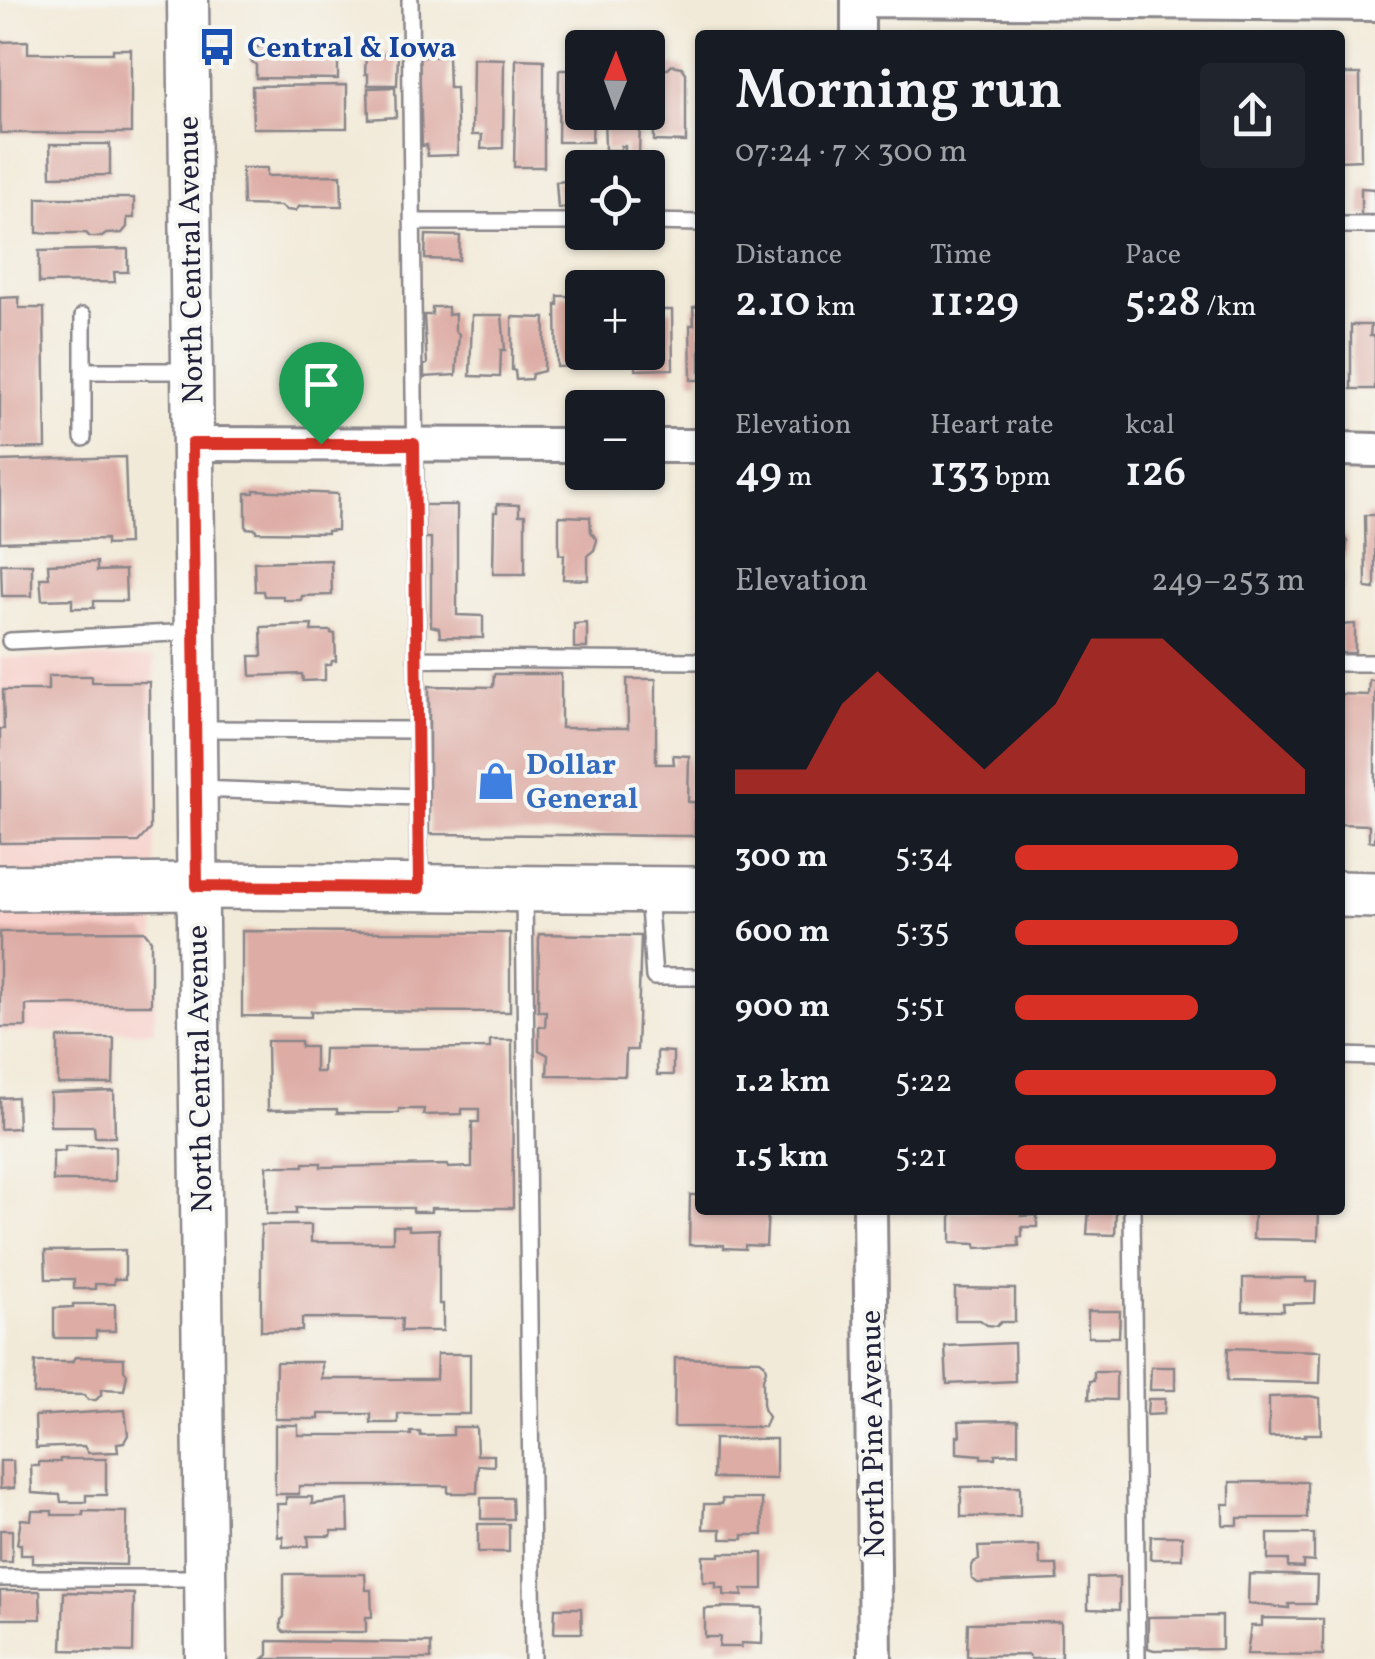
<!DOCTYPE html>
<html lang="en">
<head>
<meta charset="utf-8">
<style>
	:root { --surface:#171b24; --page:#20242c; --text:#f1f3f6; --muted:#9ea1a6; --accent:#d93025 }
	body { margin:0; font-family:Vollkorn,serif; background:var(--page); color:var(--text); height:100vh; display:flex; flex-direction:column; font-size:38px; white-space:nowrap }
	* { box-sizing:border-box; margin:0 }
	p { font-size:32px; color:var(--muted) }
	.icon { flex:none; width:55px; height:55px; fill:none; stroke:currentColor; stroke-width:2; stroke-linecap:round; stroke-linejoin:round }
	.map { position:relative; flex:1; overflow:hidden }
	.panel { position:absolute; left:695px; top:30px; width:650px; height:1185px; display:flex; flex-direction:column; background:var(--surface); border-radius:10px; box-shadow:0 2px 8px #0004 }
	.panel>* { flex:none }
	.needle { width:65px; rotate:1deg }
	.tools { position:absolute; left:565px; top:30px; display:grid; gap:20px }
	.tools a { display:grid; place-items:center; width:100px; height:100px; border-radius:10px; background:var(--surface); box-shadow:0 2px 8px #0004; font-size:50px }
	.pin { position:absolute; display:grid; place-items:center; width:85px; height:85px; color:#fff; margin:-102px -42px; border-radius:50% 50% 50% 0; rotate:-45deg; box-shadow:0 0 10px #0007 }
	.pin .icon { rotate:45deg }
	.round { display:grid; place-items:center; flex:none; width:105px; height:105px; border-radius:10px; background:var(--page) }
	.summary { display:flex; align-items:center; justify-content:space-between; height:170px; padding:0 40px }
	h1 { font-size:55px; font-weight:600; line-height:75px }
	.stats { display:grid; grid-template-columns:repeat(3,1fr); gap:15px; height:170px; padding:10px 40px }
	.stats div { display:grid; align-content:center }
	.stats b { font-size:42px; font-weight:600 }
	.stats small { font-size:28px; font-weight:400 }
	.stats p { font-size:28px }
	.chart { height:280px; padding:20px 40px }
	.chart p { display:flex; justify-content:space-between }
	.chart svg { width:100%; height:180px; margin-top:10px; fill:var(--accent); opacity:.7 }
	ul { padding:0 40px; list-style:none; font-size:32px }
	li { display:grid; grid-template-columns:160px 120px 1fr; align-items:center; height:75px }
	li i { height:25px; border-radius:12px; background:var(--accent) }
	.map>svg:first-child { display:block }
	.built { fill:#f7d0ca }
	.building { fill:#ddaca4 }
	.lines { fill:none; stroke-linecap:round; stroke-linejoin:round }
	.service-casing { stroke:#8a868a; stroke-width:20 }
	.minor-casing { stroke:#8a868a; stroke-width:38 }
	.tertiary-casing { stroke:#8a868a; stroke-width:45 }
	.secondary-casing { stroke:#8a868a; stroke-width:50 }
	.service { stroke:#fff; stroke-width:15 }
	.minor { stroke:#fff; stroke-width:32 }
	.tertiary { stroke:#fff; stroke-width:40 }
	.secondary { stroke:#fff; stroke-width:45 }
	.route-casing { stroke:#fff; stroke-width:20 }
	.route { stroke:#d93025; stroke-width:12 }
	.labels { text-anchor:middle; stroke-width:8; stroke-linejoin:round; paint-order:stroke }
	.transit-label { font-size:30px; font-weight:bold; fill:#164399; stroke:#f6f6f2; text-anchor:start }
	.street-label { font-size:30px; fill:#22223b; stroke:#f6f6f2 }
	.shop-label { font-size:30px; font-weight:bold; fill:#366cbe; stroke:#f6f6f2; text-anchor:start }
</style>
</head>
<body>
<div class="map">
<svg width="1375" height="1659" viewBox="0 0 1375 1659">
	<rect width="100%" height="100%" fill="#f6f6f2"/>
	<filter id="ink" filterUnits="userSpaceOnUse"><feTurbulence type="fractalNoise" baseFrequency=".01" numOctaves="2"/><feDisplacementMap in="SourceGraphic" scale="20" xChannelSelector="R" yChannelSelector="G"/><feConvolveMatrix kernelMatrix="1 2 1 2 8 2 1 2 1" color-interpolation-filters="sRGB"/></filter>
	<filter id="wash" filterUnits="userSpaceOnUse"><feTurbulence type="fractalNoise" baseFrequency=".0048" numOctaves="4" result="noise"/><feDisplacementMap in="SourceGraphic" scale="40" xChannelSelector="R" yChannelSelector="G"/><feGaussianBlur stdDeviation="2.25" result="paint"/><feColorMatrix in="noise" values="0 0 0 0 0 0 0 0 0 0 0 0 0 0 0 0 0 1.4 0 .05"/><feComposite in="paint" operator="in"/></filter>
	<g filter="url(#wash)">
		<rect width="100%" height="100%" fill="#f2ead8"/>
		<path class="built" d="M0 658H154L155 1031 0 1032Z"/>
		<g id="blocks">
			<path class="building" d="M28 41V53H113V49H131V133H0V42Z
				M277 43 286 44 289 47H338V79L256 78V65L251 61 252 53 256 47H273Z
				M366 54H398L397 85H368V74H365Z
				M448 56 449 88H456L458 155 427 156V145L422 146 419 57Z
				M473 58 504 59 503 148 481 149 482 135H472Z
				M516 59 544 60V167H514Z
				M672 65 682 67 686 73V142L654 141 653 69H668Z
				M559 70H582V112H593L592 142H558Z
				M1340 74H1360L1361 160 1340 161Z
				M347 85V128H253L252 86Z
				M395 87 396 117 369 119 368 88Z
				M604 112H644L643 124H640L639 155H625V146H621V150H605Z
				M50 144H110V175L51 176Z
				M242 168H267V176L341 175 342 206H300L295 211 286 210 281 206 243 205Z
				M579 180 581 207 558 208 556 182Z
				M1361 188 1375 189V215H1361Z
				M37 198H134V218H127V227L122 233 106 234 102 237H90L86 233H37Z
				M426 235 460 236 459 260 425 259Z
				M128 249V272H114L115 282 39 283V251Z
				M558 296H582V352H588V366L557 367 556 305H558Z
				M19 297V308H44L46 448 0 449V298Z
				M700 306V380H691L690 325H694L693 307Z
				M432 307H448V315L455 314V331L459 334 456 375 424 377V365L427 364 424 315H432Z
				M648 310H672L673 369 636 370V352H648Z
				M472 315H502L505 350H501L500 377 470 376Z
				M512 317 545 318 544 371 532 374 531 379 516 380 515 371 512 370Z
				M1351 325H1371L1370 336H1375V389H1351Z
				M125 457 128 544 106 545V539L0 542V461Z
				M254 490 338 494 337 530 327 531V533L256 532V529L246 528V493H254Z
				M497 504 519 505V515H525V574H493L494 512H497Z
				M420 505H457V615L483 616V638L440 637 439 628 431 626V538H420Z
				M1365 515H1375V589L1366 588Z
				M559 516 590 517 591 532 597 540 594 550 588 555V580L563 579 564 555 559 554Z
				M1340 530 1347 542 1346 553 1343 561 1344 589H1340Z
				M331 560 332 595 302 596 301 600H283V596H264L263 591H255L254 562Z
				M97 562V571L125 570 126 601H94V608H72V599L42 600 40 578H49L48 564Z
				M1 564H32V596H2Z
				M587 623V648H574V624Z
				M1355 624V653H1340V625Z
				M312 625 311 631H331V633L335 634 336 661H332L331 665H325V680L303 681 302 674 251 676 250 656H262L261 627Z
				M494 674H561V728H628L627 679H656V764H674L673 755 689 756 688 802H695V836L429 834V686L493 687Z
				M48 676H92V682H149L150 829 138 842 0 843V729H4L3 690H48Z
				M1369 680H1375V841H1369V825L1340 824V694L1368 695Z
				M144 931 151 940V1005H26V1027H0V932Z
				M242 931 510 933V1012L311 1011V1017L242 1016Z
				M539 934 641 936 637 1050H626L625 1076 547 1075 548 1055 539 1050V1026L545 1027 546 1011H538Z
				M58 1038H114L113 1084H58Z
				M490 1040H512L513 1208H431V1212H413V1208H296V1214H267V1166H304V1163H321V1167L447 1165 448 1168 472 1167V1122H479V1109H462V1114L423 1115 424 1109H399V1113H337V1109L268 1110 267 1041H301V1047H315V1072H323L324 1049 490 1048Z
				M657 1051 673 1052V1075H657Z
				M114 1091 115 1137H95L94 1126H50V1093Z
				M17 1097 18 1128 0 1129V1098Z
				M65 1146H115V1181H53V1151H65Z
				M690 1195H700V1210H768L766 1246 745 1245V1249L724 1248V1245H689Z
				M1021 1210V1216L1037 1215V1227H1022V1237H1018L1019 1246 976 1248V1244L951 1243V1211Z
				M1089 1210H1116L1115 1235 1087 1234Z
				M1254 1210H1319L1318 1240 1253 1239Z
				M261 1225H311V1242H393V1226H409V1230L439 1229V1304H443V1331H401L402 1319 302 1318V1331H261Z
				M125 1250V1279H114V1284H95V1289H74V1279H46L45 1251Z
				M1243 1278H1306V1282H1316L1315 1303 1283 1304 1284 1311H1243Z
				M955 1288 1015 1289V1322H1001L997 1326 987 1325 980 1320H955Z
				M73 1304H115V1331H96V1338H54V1308L73 1307Z
				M1088 1311H1120L1119 1337H1088Z
				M1014 1343 1015 1381 947 1384 945 1346Z
				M1228 1348 1321 1351 1320 1383 1227 1381Z
				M437 1354H470V1414H398V1423H371V1414H319V1419H275L276 1362H322V1379H436Z
				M75 1357 124 1358V1370L127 1374 124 1390 101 1389V1395L96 1400H88L84 1395 34 1394 35 1362H72Z
				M675 1358 760 1360 764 1363 766 1370 763 1379V1409L768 1417 764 1427H674Z
				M1151 1367H1175V1390H1150Z
				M1094 1372H1116V1400L1089 1399 1090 1381H1094Z
				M1309 1396 1320 1398 1321 1434H1305V1436L1269 1437V1397Z
				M1148 1399H1165L1164 1414 1147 1415Z
				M125 1410 128 1435 124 1442 117 1443 118 1452 88 1453 84 1446 36 1448 35 1416Z
				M1018 1420V1453L995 1454V1458H981V1455L957 1453V1436H960L959 1421Z
				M275 1425H298V1435H411V1432H420L421 1436 453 1435V1427H476L477 1455H494V1466L478 1465 477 1493H448V1486H299V1494H275Z
				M714 1439H776V1479L713 1478Z
				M60 1459H106V1495H86V1502H61L60 1495 32 1493 31 1466H39V1462H60Z
				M0 1461H13L14 1488 0 1489Z
				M1230 1482H1307V1518H1238V1525H1223V1504H1230Z
				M1020 1486V1516L961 1517V1487Z
				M286 1497H312V1504L348 1500 349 1531H332L331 1536H308L309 1546 283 1547V1536L278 1537 277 1504H286Z
				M481 1498H512L513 1519H481Z
				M722 1499H762L763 1535H743V1539H721V1529H703L704 1504H722Z
				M32 1511H52V1515H83V1511L127 1512 126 1565 32 1563V1555H21V1544H17L21 1519 31 1520Z
				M478 1524H509V1552H478Z
				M0 1530H12V1562H0Z
				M1268 1534H1314V1562L1303 1561V1568L1288 1567V1560H1268Z
				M1151 1536H1182V1559H1150Z
				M1039 1545 1040 1565H1057L1058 1580 978 1583 972 1579 971 1568 974 1562 979 1560 978 1547Z
				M720 1553H763V1589H742L743 1596 724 1595V1588H716V1582H703V1556H720Z
				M284 1574H365L366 1590H371L372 1617H366V1632H284L281 1629V1620L284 1617Z
				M1249 1574 1317 1576 1316 1604H1289V1608L1248 1604Z
				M1119 1577V1610L1088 1609V1578Z
				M0 1591H40L41 1619H0Z
				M64 1592 134 1594 133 1652 62 1650Z
				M722 1607 763 1608 762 1644 741 1643V1647H719L720 1637H705V1609L722 1608Z
				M555 1608H581L582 1633H554Z
				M1222 1616V1649L1154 1650 1148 1648V1617Z
				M1262 1618 1323 1619V1655L1247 1654 1251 1626H1262Z
				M1061 1622V1658L1031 1659 1028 1655 967 1656 968 1623Z
				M268 1641 431 1643V1659H263L268 1655Z"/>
		</g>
	</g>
	<g filter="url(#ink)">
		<use href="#blocks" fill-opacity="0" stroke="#8a868a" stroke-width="2.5"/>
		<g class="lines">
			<g class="service-casing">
				<path id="service" d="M410 0 419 884
					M412 222H582
					M648 222 700 223
					M1340 225H1375
					M83 316V438
					M83 371H189
					M10 641 194 632
					M416 659 700 661
					M1340 663H1375
					M196 729 417 730
					M197 789 418 797
					M524 893 533 1659
					M648 893 654 977H700
					M1340 1056 1375 1057
					M1132 1210 1137 1659
					M0 1578H205"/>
			</g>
			<g class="minor-casing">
				<path id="minor" d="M858 0V35
					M870 0 1375 4
					M192 444 582 445
					M648 446H700
					M1340 449 1375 450
					M870 1210 875 1659"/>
			</g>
			<g class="tertiary-casing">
				<path id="tertiary" d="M188 0 206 1659"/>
			</g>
			<g class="secondary-casing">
				<path id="secondary" d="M0 888 197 886 700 890
					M1340 894 1375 895"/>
			</g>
			<use href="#service" class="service"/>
			<use href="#minor" class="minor"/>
			<use href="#tertiary" class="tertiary"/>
			<use href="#secondary" class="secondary"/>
		</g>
	</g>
	<g class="lines" filter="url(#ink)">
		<g class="route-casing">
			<path id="route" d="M192 444H414L419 888 197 886Z"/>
		</g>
		<use href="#route" class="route"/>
	</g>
	<defs>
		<g id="bus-bare" transform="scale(3)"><path d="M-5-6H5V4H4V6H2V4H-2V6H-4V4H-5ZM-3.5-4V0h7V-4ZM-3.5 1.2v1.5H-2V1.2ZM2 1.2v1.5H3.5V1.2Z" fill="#1a4fb4" stroke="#f6f6f2" stroke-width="2.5" paint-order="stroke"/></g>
		<g id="shop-bare" transform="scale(3)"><path d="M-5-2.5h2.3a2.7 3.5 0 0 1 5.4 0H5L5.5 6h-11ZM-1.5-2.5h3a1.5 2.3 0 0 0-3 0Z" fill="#3f7fe0" stroke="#f6f6f2" stroke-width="2.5" paint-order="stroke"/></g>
	</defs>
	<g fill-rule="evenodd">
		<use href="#bus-bare" x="217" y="47"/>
		<use href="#shop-bare" x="496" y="781"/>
	</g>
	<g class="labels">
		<g class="transit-label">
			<text x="247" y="57">Central &amp; Iowa</text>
		</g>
		<g class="street-label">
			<text transform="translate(190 260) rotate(-91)" y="10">North Central Avenue</text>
			<text transform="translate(199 1069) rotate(-91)" y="10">North Central Avenue</text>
			<text transform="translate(872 1434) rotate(-91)" y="10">North Pine Avenue</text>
		</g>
		<g class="shop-label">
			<text x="526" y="774">Dollar<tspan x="526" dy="34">General</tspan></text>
		</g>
	</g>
</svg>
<div class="tools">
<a><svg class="needle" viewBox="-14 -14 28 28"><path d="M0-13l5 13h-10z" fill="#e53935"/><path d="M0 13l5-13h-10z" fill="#9ea1a6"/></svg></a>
<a><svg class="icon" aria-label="locate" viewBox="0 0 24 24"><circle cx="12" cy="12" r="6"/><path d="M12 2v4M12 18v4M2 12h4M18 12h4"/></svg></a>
<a>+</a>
<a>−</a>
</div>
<div class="pin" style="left:321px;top:444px;background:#1e9e55"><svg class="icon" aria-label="arrive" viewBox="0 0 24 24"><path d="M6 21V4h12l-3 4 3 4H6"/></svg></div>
<section class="panel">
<div class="summary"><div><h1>Morning run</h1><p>07:24 · 7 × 300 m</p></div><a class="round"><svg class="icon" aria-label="share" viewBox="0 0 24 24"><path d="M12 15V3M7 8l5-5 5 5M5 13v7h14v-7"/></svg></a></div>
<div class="stats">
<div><p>Distance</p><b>2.10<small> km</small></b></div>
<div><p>Time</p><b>11:29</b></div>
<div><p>Pace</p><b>5:28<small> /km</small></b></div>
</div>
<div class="stats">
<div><p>Elevation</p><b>49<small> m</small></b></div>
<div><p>Heart rate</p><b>133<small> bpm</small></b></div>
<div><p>kcal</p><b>126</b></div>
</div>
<div class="chart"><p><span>Elevation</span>249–253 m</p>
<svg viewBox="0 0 160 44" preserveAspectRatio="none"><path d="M0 44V38L10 38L20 38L30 22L40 14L50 22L60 30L70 38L80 30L90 22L100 6L110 6L120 6L130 14L140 22L150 30L160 38V44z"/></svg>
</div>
<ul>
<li><b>300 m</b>5:34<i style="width:77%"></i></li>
<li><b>600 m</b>5:35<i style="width:77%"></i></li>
<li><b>900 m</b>5:51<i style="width:63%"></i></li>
<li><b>1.2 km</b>5:22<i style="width:90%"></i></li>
<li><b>1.5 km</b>5:21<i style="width:90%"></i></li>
</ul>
</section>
</div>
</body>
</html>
